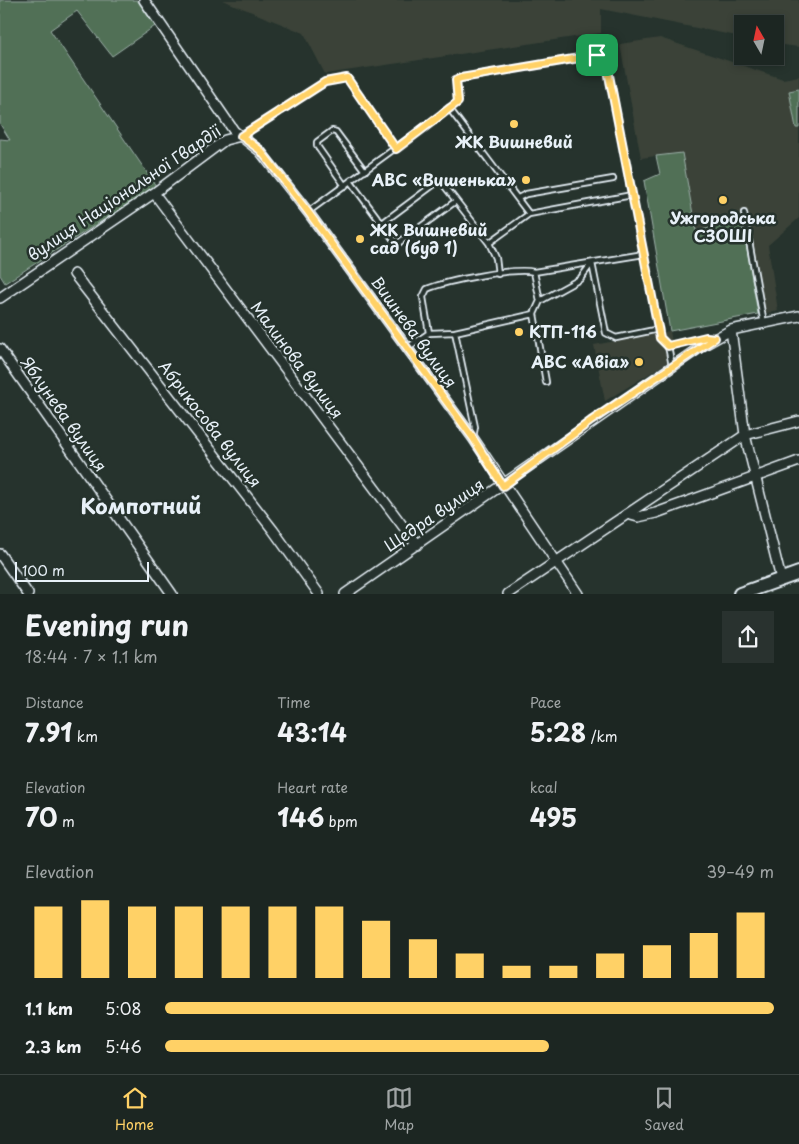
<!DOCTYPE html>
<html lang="en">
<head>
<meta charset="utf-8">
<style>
	:root { --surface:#1c2622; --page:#29322f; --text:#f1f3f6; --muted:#a0a5a5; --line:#3a4340; --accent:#ffd166 }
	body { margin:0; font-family:"Playpen Sans",sans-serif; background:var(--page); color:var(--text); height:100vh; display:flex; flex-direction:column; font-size:19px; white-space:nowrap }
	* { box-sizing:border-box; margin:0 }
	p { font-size:16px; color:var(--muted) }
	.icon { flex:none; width:28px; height:28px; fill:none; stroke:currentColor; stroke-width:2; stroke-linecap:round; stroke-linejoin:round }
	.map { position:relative; height:594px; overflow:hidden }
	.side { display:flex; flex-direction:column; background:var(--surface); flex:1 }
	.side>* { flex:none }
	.needle { width:32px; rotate:351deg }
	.buttons { position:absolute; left:734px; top:15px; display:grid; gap:10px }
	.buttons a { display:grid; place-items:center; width:50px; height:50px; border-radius:0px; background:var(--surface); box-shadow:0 2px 8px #0003,0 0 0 1px var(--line); font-size:25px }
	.scale { position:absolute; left:15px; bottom:12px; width:134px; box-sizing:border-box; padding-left:5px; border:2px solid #e8f1f8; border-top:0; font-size:14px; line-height:18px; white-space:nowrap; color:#e8f1f8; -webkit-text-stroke:4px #26332d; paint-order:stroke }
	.pin { position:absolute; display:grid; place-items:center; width:42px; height:42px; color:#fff; margin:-21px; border-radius:10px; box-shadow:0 2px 8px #0006 }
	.round { display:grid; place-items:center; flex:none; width:52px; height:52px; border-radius:0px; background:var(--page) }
	.overview { display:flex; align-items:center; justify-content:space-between; height:85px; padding:0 25px }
	h1 { font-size:28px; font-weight:700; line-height:38px }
	.stats { display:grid; grid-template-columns:repeat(3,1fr); gap:8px; height:85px; padding:5px 25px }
	.stats div { display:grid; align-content:center }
	.stats b { font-size:25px; font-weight:700 }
	.stats small { font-size:14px; font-weight:400 }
	.stats p { font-size:14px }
	.chart { height:140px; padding:10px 25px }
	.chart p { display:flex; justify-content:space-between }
	.chart svg { width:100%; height:90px; margin-top:5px; stroke:var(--accent); stroke-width:6 }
	ul { padding:0 25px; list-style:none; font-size:16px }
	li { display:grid; grid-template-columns:80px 60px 1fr; align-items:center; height:38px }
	li i { height:12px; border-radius:6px; background:var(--accent) }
	.dock { display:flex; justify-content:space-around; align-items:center; height:70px; border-top:1px solid var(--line); background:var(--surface); font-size:14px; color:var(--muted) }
	.dock a { display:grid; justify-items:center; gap:2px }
	.dock .selected { color:var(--accent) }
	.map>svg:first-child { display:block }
	.built { fill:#3b4339 }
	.green { fill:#516f57; stroke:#9cb0a8 }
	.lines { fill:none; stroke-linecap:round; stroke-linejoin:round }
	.lane-casing { stroke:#e8f1f8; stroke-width:8 }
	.street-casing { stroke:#e8f1f8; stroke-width:12 }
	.secondary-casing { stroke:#e8f1f8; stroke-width:16 }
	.lane { stroke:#26332d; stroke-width:4.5 }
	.street { stroke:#26332d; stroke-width:9 }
	.secondary { stroke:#26332d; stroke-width:12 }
	.route-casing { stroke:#fff; stroke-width:10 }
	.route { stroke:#ffd166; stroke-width:6 }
	.poi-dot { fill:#ffd166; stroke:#26332d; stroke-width:2 }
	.labels { text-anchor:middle; stroke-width:5; stroke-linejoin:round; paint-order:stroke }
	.poi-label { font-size:16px; font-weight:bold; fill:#e8f1f8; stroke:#26332d }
	.street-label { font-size:16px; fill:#e8f1f8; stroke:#26332d }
	.district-label { font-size:21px; font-weight:bold; fill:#e8f1f8; stroke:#26332d }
</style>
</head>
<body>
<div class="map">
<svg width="799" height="594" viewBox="0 0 799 594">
	<rect width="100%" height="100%" fill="#26332d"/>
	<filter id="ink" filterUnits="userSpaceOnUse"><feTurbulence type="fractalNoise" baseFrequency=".02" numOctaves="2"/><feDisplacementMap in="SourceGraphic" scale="10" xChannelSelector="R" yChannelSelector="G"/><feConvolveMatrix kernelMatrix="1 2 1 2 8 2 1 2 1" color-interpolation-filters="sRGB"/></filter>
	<g filter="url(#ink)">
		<path class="built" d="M222 0H799V47L775 44V24H742V37L601 9V33L325 74 304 33Z
			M660 38 783 79 799 76V218L768 245 778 311 670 331 675 358 605 401 594 345 670 331 644 181 660 174 656 156 641 158 620 44Z"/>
		<path class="green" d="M0 0H137L155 26 112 56 77 11 50 30 156 186 5 283 0 275V139L10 140 0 124Z
			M799 89V128H796L789 91Z
			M682 153 696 231 740 222 744 231 758 314 670 331 644 181 660 174 656 156Z"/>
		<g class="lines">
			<g class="lane-casing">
				<path id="lane" d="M449 108 529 214
					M241 136 325 82 347 78 396 149
					M350 181 397 244 456 201
					M345 186 317 146V142L332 131 336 132 365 171
					M632 195 660 338 668 346 707 337 714 338
					M518 198 526 194 613 179
					M308 212 458 102 456 80 461 78 597 55 607 65 632 195 529 214 489 243
					M744 213 764 324
					M381 224 440 180 489 243 496 258 498 274
					M592 263 606 333 616 338 659 329
					M534 272 644 254
					M540 301 580 279 592 263
					M455 332 534 314
					M668 346 672 366
					M407 348 429 333
					M473 437 475 427 455 332 429 333 423 297 427 289C446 281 515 267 534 272L540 301 534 314 546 382"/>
			</g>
			<g class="street-casing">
				<path id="street" d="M144 0 234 131 260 151 308 212 473 438 578 594
					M154 193 417 545
					M74 274 273 530 319 594
					M0 298 154 193 225 140 241 136
					M731 330 745 435 781 579
					M0 349 172 594
					M627 514 638 517 656 513 799 461
					M0 554 28 594
					M345 594 702 346 731 330 799 316
					M508 594 745 435 799 421"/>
			</g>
			<g class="secondary-casing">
				<path id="secondary" d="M740 594 799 573"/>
			</g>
			<use href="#lane" class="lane"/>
			<use href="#street" class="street"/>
			<use href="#secondary" class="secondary"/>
		</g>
	</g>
	<g class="lines" filter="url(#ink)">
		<g class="route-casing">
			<path id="route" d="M597 55 607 65 660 338 668 346 706 337 715 338 591 421 503 486 473 438 308 212 260 150 241 136 325 82 347 78 396 149 458 102 456 80 461 78Z"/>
		</g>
		<use href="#route" class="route"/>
	</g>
	<g class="poi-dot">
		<circle cx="514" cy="124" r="5"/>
		<circle cx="526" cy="180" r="5"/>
		<circle cx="723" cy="200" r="5"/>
		<circle cx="360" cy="239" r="5"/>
		<circle cx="519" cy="332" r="5"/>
		<circle cx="639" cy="362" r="5"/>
	</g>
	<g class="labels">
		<g class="poi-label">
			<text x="514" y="148">ЖК Вишневий</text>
			<text x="516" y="186" text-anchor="end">ABC «Вишенька»</text>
			<text x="723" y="224">Ужгородська<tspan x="723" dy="18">СЗОШІ</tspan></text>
			<text x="370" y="236" text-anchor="start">ЖК Вишневий<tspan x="370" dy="18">сад (буд 1)</tspan></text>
			<text x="529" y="338" text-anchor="start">КТП-116</text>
			<text x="629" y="368" text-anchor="end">ABC «Авіа»</text>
		</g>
		<g class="street-label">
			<text transform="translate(124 193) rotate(-34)" y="6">вулиця Національної Гвардії</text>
			<text transform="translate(414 332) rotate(54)" y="6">Вишнева вулиця</text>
			<text transform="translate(297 360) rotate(53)" y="6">Малинова вулиця</text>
			<text transform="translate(64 414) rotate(55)" y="6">Яблунева вулиця</text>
			<text transform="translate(210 424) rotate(52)" y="6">Абрикосова вулиця</text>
			<text transform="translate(434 515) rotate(-34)" y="6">Щедра вулиця</text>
		</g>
		<g class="district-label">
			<text x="141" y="514">Компотний</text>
		</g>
	</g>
</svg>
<div class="buttons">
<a><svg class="needle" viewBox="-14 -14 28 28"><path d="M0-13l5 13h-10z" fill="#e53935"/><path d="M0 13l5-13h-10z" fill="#a0a5a5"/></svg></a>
</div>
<div class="scale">100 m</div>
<div class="pin" style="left:597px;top:55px;background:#1e9e55"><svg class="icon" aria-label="arrive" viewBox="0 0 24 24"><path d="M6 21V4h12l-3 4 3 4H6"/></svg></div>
</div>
<section class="side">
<div class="overview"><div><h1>Evening run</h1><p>18:44 · 7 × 1.1 km</p></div><a class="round"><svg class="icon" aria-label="share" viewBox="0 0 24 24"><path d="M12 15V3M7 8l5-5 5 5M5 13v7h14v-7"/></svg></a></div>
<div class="stats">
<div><p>Distance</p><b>7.91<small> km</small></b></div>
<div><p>Time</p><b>43:14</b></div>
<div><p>Pace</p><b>5:28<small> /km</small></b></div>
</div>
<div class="stats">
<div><p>Elevation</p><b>70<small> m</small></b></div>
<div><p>Heart rate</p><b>146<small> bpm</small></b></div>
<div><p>kcal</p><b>495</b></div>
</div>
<div class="chart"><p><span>Elevation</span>39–49 m</p>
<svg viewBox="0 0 160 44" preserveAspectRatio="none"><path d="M5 44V9M15 44V6M25 44V9M35 44V9M45 44V9M55 44V9M65 44V9M75 44V16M85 44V25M95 44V32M105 44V38M115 44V38M125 44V32M135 44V28M145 44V22M155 44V12"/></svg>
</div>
<ul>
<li><b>1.1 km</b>5:08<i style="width:100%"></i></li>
<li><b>2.3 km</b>5:46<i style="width:63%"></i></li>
</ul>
</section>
<nav class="dock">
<a class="selected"><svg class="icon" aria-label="home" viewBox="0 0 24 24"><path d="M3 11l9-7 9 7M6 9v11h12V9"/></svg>Home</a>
<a><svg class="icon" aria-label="map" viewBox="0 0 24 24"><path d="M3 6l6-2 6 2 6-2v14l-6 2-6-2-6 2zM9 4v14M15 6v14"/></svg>Map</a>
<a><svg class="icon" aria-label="saved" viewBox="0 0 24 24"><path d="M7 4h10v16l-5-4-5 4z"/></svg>Saved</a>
</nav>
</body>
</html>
